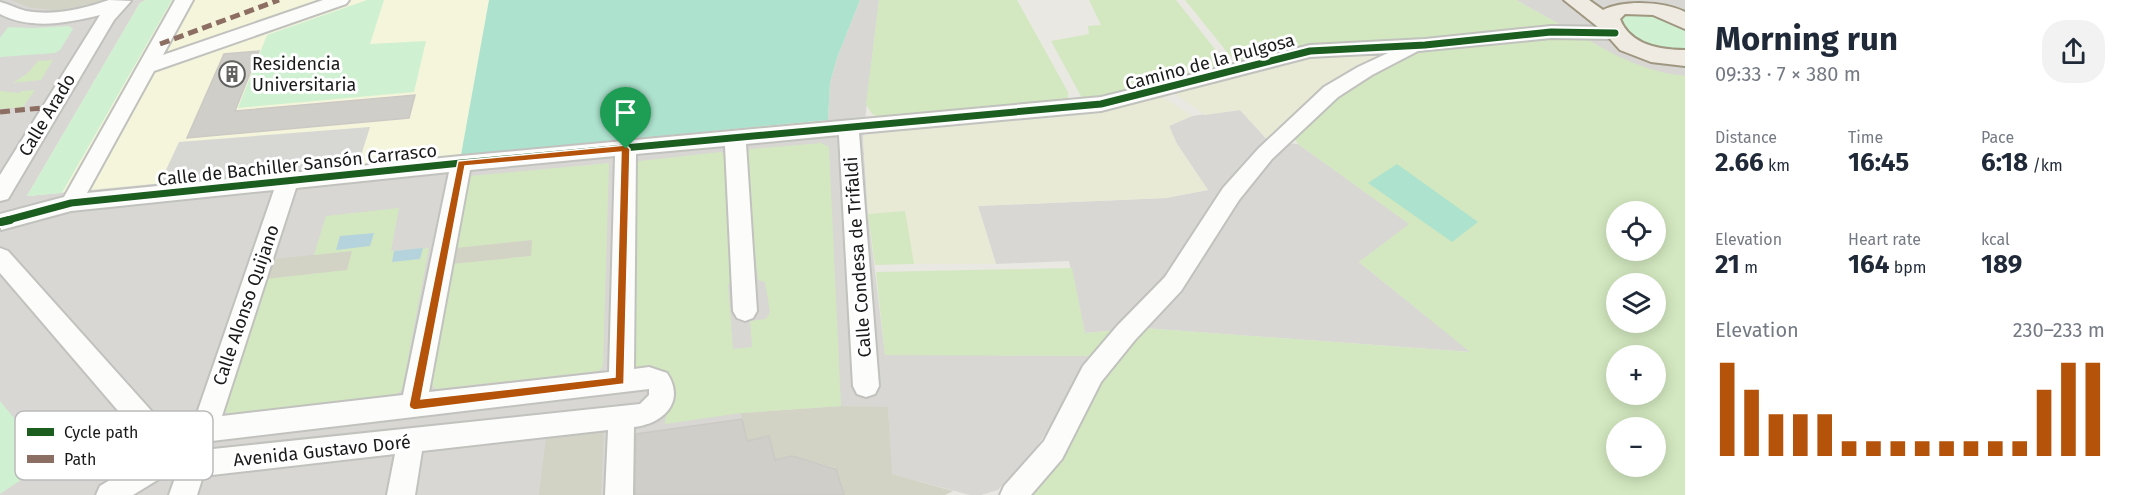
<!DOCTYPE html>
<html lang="en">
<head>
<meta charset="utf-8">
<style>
	:root { --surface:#fff; --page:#f2f2f3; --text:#1f2937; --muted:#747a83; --accent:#b45309 }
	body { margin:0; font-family:"Fira Sans",sans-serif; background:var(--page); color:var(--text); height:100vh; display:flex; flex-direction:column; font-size:22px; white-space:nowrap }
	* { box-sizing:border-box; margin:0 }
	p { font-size:20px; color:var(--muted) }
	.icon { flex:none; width:33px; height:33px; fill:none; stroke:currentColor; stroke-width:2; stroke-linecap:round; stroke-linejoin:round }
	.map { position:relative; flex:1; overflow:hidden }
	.side { display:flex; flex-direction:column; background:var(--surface); width:450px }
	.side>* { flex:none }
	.fabs { position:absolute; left:1606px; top:201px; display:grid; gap:12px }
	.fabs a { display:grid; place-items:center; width:60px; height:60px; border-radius:50%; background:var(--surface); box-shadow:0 3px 15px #0003; font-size:30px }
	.pin { position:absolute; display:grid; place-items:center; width:51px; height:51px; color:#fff; margin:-62px -26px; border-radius:50% 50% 50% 0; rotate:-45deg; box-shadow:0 0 6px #0007 }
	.pin .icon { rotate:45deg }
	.round { display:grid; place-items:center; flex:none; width:63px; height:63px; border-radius:24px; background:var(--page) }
	.overview { display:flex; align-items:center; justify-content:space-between; height:102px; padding:0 30px }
	h1 { font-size:33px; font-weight:700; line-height:45px }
	.metrics { display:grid; grid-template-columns:repeat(3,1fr); gap:9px; height:102px; padding:6px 30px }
	.metrics div { display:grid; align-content:center }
	.metrics b { font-size:26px; font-weight:700 }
	.metrics small { font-size:16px; font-weight:400 }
	.metrics p { font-size:16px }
	.chart { height:168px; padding:12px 30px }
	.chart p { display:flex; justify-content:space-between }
	.chart svg { width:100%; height:108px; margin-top:6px; stroke:var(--accent); stroke-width:6 }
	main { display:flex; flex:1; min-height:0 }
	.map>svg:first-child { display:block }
	.residential { fill:#d8d7d4 }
	.education { fill:#f4f5db }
	.construction { fill:#d2d3c4 }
	.farmland { fill:#e8ead5 }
	.grass { fill:#d3e8c0; fill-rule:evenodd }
	.park { fill:#cff1d1 }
	.pitch { fill:#ade2ce }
	.parking { fill:#d7d7d4 }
	.water { fill:#b5d3dd }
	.building { fill:#cfcec9; stroke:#ccc9c4; stroke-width:1.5 }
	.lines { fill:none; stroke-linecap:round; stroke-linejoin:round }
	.minor-casing { stroke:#c1c1be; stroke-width:4 }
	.major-casing { stroke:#9f9780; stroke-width:4 }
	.minor { fill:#fcfcfb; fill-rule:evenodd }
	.major { fill:#f0ebe2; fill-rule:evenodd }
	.quiet { stroke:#8d6e63; stroke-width:5; stroke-dasharray:10 5; stroke-linecap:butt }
	.cycleway-far1-casing { stroke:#fff; stroke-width:10 }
	.cycleway-casing { stroke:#fff; stroke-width:12 }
	.cycleway-far1 { stroke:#1b5e20; stroke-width:7 }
	.cycleway { stroke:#1b5e20; stroke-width:8 }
	.route { fill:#b45309; stroke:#fff; stroke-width:1.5; fill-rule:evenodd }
	.labels { text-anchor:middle; stroke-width:6; stroke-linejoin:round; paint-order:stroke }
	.street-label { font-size:18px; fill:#1a1a1a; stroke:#fff }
	.poi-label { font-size:18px; fill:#1a1a1a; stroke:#fff; text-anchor:start }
	.key { fill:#fff; stroke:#bababa; stroke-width:1.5 }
	.key-label { font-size:16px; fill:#1a1a1a }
</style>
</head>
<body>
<main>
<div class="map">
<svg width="1685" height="495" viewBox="0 0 1685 495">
	<rect width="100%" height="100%" fill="#e9e8e2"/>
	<path class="residential" d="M0 0H879L863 138 868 214 885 354 1095 356 1036 448 998 490 981 495H970L891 474 888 408 841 406 741 413 792 456 836 469 844 495H0Z
		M1516 0H1685V76L1662 74 1625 61Z
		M1240 110 1269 142 1298 144 1410 224 1359 262 1471 352 1143 328 1085 333 1069 261 996 264 978 206 1166 198 1208 190 1177 144 1169 126 1192 116Z"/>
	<path class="education" d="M146 0H860L837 58 830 83 828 120 27 196 140 3Z"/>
	<path class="construction" d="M11 0H108L58 10 31 8Z
		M533 240 531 256 452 264 455 248Z
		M352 251 348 270 266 279 273 259Z
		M841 406 888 407 892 474 953 491 945 495H844L836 468 792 456 775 460 769 436 747 441 741 413Z
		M604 431 601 495H539L546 437Z"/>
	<path class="farmland" d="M1368 53 1385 54 1270 142 1240 110 1205 115 1172 92 1284 62 1324 56Z
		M1163 97 1192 116 1169 126 1177 144 1208 190 1166 198 978 206 996 264H914L904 211 868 214 863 138 871 131 1093 111Z"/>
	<path class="grass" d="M879 0H1017L1068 92V98L1062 103 880 118 872 114 866 104Z
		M1089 0H1176L1222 58 1223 63 1217 70 1091 100 1082 98 1051 41 1089 34 1088 26 1101 25Z
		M1185 0H1516L1561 25 1410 41 1308 47 1242 61 1231 57Z
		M1579 35C1614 55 1645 72 1685 76V495H1033L1022 493 1084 396 1143 328 1470 352 1359 262 1409 224 1298 144 1291 131 1319 105 1397 56 1478 42ZM1617 212H1656V250H1617ZM1617 284H1656V322H1617ZM1617 356H1656V394H1617ZM1617 428H1656V466H1617Z
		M53 60 41 80 13 83 29 72 38 61Z
		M35 90 23 107 0 109V91L19 93 22 91Z
		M821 143 829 147 841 406 741 413 665 424C665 405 683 400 671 377L656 368H632L634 164 639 161 721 152 725 155 736 282 728 284 733 349 752 347 750 321 766 319 770 312 765 282 758 280 744 156 750 149Z
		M609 163 603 366 599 371 436 389 431 384 452 264 531 256 532 240 455 248 467 179 470 176Z
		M399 208 391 251 429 248 402 390 397 394 229 414 225 412 266 279 347 270 352 251 314 255 326 216Z
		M905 211 914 264 875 265 868 214Z
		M1072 268 1085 333 1122 330 1095 356 885 355 876 272Z"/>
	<path class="park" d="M146 0H172L62 193 27 196 140 3Z
		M367 0H384L370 44 426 41 414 92 238 108 267 35Z
		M1627 11H1647L1685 28V51L1653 49 1620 29V15Z
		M69 26 73 29 60 50 55 53 0 57V38L8 27 33 28Z
		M0 401 46 457 43 465 0 494Z"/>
	<path class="pitch" d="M489 0H860L837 58 830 83 828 120 461 155Z
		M1397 164 1478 222 1452 242 1368 183Z"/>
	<path class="parking" d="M370 127 358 165 159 185 179 142Z"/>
	<path class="water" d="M374 233 370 246 336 250 340 236Z
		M423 248 420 259 392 262 394 251Z"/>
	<path class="building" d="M259 51 235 111 415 95 409 118 187 138 224 54Z
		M742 419 747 441 769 436 775 460 792 456 836 469 844 495H635L636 434Z"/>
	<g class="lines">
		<g class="minor-casing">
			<path id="minor" d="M109 0 131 1 114 20 8 199 0 201V175L100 15C67 23 31 30 0 14V2C9 4 17 9 26 11 54 16 83 9 109 0Z
				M175 0H193L163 55 323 0H349L346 4 154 71 87 193 461 156 1101 97 1310 45 1425 39 1551 26 1615 27 1621 29 1624 33 1621 37 1615 39 1551 38 1418 51 1372 75 1338 97 1272 159 1239 200 1181 291 1135 340 1101 382 1062 459 1031 495H1000L1004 486 1044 441 1083 366 1117 326 1165 277 1223 188 1258 149 1324 87 1358 67 1388 53 1310 57 1101 111 859 133 879 386 875 394 866 397 857 394 853 386 839 135 746 144 757 311 753 318 745 321 737 318 733 311 725 146 636 154 634 369 649 367 667 373C686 402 663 424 634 427L633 495H605L608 430 422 451 415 495H387L395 454 203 476 197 495H169L175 478 159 479 133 495H96L100 486 138 463 144 441 0 273V248L8 251 164 425 195 419 274 190 71 211 1 230 0 214 64 197ZM615 156 609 372 429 392 470 170ZM449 172 403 395 222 416 296 188ZM649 389V395L640 404 165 454 172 447 178 445Z"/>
		</g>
		<g class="major-casing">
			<path id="major" d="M1564 0H1589L1603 10C1623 0 1663 1 1685 12V29L1653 15 1625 14 1620 19C1630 45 1660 50 1685 50V66L1651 62 1620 50 1603 31Z"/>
		</g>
		<use href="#minor" class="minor"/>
		<use href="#major" class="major"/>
		<path class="quiet" d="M160 44 279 0
			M0 112 52 107"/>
		<g class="cycleway-far1-casing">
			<path id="cycleway-far1" d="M4 221 71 203 461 163 1101 104 1310 51 1425 45 1551 32 1615 33"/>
		</g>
		<g class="cycleway-casing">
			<path id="cycleway" d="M1 222 10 220"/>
		</g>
		<use href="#cycleway-far1" class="cycleway-far1"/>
		<use href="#cycleway" class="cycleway"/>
	</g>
	<path class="route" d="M626 145 630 149 624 384 414 410 410 408 409 405 458 161ZM621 152 615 377 421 399 465 166Z"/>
	<defs>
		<g id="building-ring" transform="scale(1.35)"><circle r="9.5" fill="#fff" stroke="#626260" stroke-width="1.5"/><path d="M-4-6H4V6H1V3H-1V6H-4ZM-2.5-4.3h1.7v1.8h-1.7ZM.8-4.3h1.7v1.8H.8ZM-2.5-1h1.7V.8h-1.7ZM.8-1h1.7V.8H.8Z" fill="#626260"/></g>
	</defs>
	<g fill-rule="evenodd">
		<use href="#building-ring" x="232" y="74"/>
	</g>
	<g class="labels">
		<g class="street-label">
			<text transform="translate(1210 62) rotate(-15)" y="6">Camino de la Pulgosa</text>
			<text transform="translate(47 115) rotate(-59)" y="6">Calle Arado</text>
			<text transform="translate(297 165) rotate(-6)" y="6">Calle de Bachiller Sansón Carrasco</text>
			<text transform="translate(858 257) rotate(-94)" y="6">Calle Condesa de Trifaldi</text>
			<text transform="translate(246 305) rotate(-71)" y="6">Calle Alonso Quijano</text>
			<text transform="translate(322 451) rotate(-6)" y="6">Avenida Gustavo Doré</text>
		</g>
		<g class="poi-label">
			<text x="252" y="70">Residencia<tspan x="252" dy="21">Universitaria</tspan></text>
		</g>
	</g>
	<rect x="15" y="411" width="198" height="69" rx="9" class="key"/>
	<rect x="27" y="428" width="27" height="8" fill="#1b5e20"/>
	<rect x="27" y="455" width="27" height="8" fill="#8d6e63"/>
	<g class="key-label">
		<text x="64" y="438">Cycle path</text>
		<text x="64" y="465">Path</text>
	</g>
</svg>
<div class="fabs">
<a><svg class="icon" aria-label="locate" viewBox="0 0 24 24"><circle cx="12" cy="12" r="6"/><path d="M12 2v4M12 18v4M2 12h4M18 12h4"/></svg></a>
<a><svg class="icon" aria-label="layers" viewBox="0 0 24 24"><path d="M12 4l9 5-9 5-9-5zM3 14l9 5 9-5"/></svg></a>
<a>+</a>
<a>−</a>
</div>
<div class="pin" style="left:626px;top:149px;background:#1e9e55"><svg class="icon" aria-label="arrive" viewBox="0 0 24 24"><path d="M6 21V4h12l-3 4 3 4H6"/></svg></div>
</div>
<section class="side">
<div class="overview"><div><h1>Morning run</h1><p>09:33 · 7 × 380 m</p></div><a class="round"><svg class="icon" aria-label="share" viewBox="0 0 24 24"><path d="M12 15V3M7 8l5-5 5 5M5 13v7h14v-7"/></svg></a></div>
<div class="metrics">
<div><p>Distance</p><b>2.66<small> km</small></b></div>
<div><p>Time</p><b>16:45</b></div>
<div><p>Pace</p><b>6:18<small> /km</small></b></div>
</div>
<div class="metrics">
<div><p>Elevation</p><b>21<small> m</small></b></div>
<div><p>Heart rate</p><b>164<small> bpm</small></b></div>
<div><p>kcal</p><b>189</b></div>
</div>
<div class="chart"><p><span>Elevation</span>230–233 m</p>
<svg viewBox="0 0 160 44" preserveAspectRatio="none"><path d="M5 44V6M15 44V17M25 44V27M35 44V27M45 44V27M55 44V38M65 44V38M75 44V38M85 44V38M95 44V38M105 44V38M115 44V38M125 44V38M135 44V17M145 44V6M155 44V6"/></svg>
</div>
</section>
</main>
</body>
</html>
